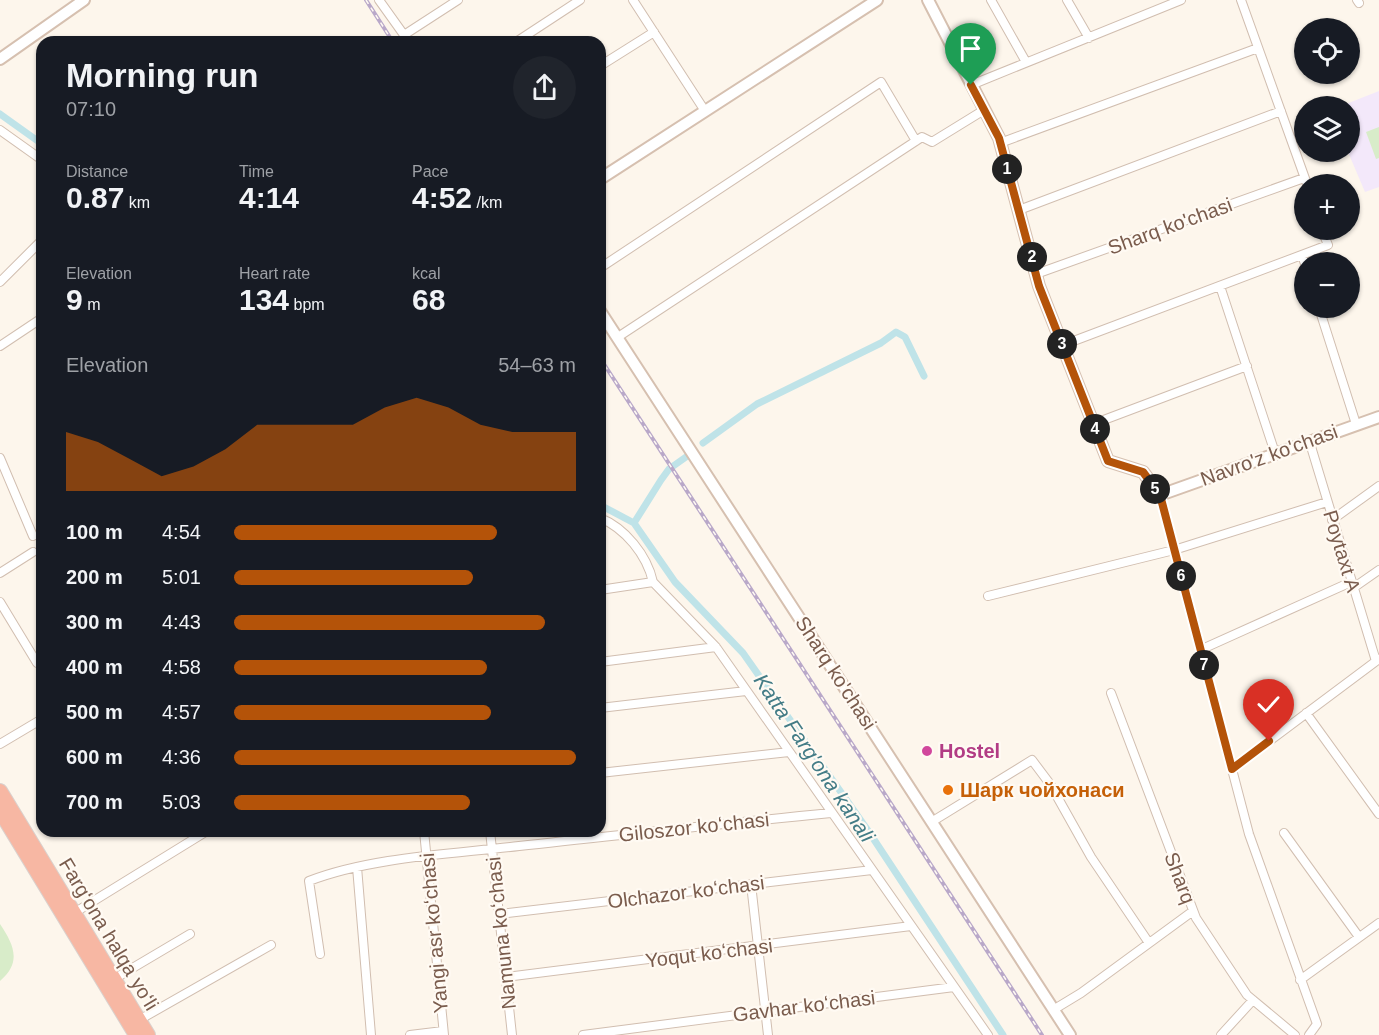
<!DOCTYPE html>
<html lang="en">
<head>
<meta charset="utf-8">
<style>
	:root { --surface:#171b24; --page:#20242c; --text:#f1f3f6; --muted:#9ea1a6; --accent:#b45309 }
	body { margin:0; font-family:Helvetica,sans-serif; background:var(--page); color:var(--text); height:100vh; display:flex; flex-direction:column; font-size:22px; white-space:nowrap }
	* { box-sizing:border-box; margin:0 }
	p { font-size:20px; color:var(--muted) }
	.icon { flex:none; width:33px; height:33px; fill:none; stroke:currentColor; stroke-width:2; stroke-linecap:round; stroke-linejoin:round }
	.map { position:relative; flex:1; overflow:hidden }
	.side { position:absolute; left:36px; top:36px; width:570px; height:801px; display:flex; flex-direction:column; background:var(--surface); border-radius:18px; box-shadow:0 2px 4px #0004 }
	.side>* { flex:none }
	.fabs { position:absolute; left:1294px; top:18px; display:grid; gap:12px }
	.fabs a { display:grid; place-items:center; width:66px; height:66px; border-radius:50%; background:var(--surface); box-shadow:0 2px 4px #0004; font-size:30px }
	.pin { position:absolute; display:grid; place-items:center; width:51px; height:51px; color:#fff; margin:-62px -26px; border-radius:50% 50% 50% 0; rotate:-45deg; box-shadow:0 0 6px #0007 }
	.pin .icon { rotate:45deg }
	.km { position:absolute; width:30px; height:30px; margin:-15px; border-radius:50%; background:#222; color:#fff; font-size:16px; line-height:30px; text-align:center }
	.round { display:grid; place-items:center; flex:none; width:63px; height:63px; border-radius:32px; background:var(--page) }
	.headline { display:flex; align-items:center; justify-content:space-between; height:102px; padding:0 30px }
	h1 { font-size:33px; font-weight:600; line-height:45px }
	.stats { display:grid; grid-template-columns:repeat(3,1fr); gap:9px; height:102px; padding:6px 30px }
	.stats div { display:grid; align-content:center }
	.stats b { font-size:30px; font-weight:600 }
	.stats small { font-size:16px; font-weight:400 }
	.stats p { font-size:16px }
	.chart { height:168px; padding:12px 30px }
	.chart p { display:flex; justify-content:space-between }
	.chart svg { width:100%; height:108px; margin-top:6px; fill:var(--accent); opacity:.7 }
	ul { padding:0 30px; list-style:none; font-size:20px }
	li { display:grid; grid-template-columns:96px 72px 1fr; align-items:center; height:45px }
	li i { height:15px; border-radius:8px; background:var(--accent) }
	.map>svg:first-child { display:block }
	.education { fill:#f3e8fa }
	.green { fill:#d8ecc9 }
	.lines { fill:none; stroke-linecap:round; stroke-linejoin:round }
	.canal { stroke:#bfe3e8; stroke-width:7 }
	.street-casing { stroke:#d1beb0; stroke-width:10 }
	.secondary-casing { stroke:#d6c0b0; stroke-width:14 }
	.highway-casing { stroke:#dad1cd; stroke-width:16 }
	.street { stroke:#fff; stroke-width:8 }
	.secondary { stroke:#fff; stroke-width:10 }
	.highway { stroke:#f7b7a3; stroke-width:14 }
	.rail-casing { stroke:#b9a8c9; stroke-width:4 }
	.rail { stroke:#fffaf3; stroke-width:1.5; stroke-dasharray:4.5; stroke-linecap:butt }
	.route-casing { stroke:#fff; stroke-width:12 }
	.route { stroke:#b45309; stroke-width:8 }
	.hotel-dot { fill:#d1479c; stroke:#fffaf3; stroke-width:2 }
	.food-dot { fill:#e8710a; stroke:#fffaf3; stroke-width:2 }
	.labels { text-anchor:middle; stroke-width:4.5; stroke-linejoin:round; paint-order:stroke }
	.street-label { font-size:20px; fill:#7a5c4d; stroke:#fffaf3 }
	.hotel-label { font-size:20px; font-weight:bold; fill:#b23c85; stroke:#fffaf3; text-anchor:start }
	.food-label { font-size:20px; font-weight:bold; fill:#c56008; stroke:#fffaf3; text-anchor:start }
	.water-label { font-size:21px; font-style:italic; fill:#437c86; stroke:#fffaf3 }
</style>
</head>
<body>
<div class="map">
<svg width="1379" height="1035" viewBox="0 0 1379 1035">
	<rect width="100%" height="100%" fill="#fdf6ec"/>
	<path class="education" d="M1379 91V187L1365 192 1348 152 1350 106H1341Z"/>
	<path class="green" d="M1379 127V158L1376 159 1366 132Z
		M0 924C14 945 22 962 0 981Z"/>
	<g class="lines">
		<path class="canal" d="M0 114 42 144
			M703 443 757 404 881 343 896 332 905 337 924 376
			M600 505 634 523 675 582 743 653 869 832 1003 1035
			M634 523 661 480 669 469 686 457"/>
		<g class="street-casing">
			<path id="street" d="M379 0 409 42
				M633 0 705 111
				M991 0 1026 62
				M1067 0 1089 38
				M1241 0 1307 184
				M1357 0 1359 3
				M404 35 458 0
				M516 42 580 0
				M600 66 654 32
				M971 85 1181 0
				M0 130 42 160
				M1000 143 1258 48
				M1019 210 1281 111
				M1302 255 1305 264
				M600 268 881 82 916 141
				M1036 274 1304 178
				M0 282 42 240
				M1220 286 1275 453
				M1319 308 1356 424
				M618 337 922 137 932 142 984 110
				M1063 345 1328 245 1322 230
				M0 346 42 318
				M1093 424 1247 366
				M1309 440 1376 661
				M0 458 33 536
				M1160 495 1249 834 1317 1024 1309 1035
				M600 518C625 528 647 555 653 582L716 647 988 1035
				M1332 520 1379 486
				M0 573 33 552
				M600 590 653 582
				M988 596 1174 550 1327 502
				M0 602 37 663
				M1200 650 1351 582 1356 586 1379 570
				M600 662 716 647
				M1111 693 1196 918 1247 995 1295 1035
				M600 708 746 691
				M1306 713 1379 814
				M0 744 42 719
				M1232 769 1379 659
				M600 773 789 752
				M933 821 1032 760 1050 784 1091 857 1149 943
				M424 831 444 1035
				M490 831 512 1035
				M1284 833 1359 937
				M357 867 371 1035
				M751 884 768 1035
				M74 913 207 831
				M500 914 872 870
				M320 954 309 881C371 857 453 854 519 846 623 835 727 823 831 813
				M506 977 911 926
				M114 979 190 934
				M1300 980 1379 923
				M1053 1010 1081 993 1193 911
				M139 1020 271 945
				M410 1035 443 1031
				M583 1035 954 987
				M1221 1035 1253 1000"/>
		</g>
		<g class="secondary-casing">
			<path id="secondary" d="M928 0 999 138 1039 286 1108 461 1143 472 1160 495 1379 417
				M0 59 84 0
				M600 179 877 0
				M600 311 1070 1035"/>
		</g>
		<g class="highway-casing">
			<path id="highway" d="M0 791 148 1035
				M0 811 136 1035"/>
		</g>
		<use href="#street" class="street"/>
		<use href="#secondary" class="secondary"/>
		<use href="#highway" class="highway"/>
		<g class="rail-casing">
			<path id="rail" d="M366 0 393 42
				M600 358 1042 1035"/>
		</g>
		<use href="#rail" class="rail"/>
	</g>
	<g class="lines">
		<g class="route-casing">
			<path id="route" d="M971 85 999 138 1039 286 1108 461 1143 472 1160 495 1232 769 1269 741"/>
		</g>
		<use href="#route" class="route"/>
	</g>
	<circle class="hotel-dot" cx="927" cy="751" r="6"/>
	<circle class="food-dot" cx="948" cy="790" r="6"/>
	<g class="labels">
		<g class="street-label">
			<text transform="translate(1170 226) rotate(-20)" y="7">Sharq ko'chasi</text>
			<text transform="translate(1269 455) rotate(-20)" y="7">Navro'z ko'chasi</text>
			<text transform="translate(1342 551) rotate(73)" y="7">Poytaxt A</text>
			<text transform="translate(836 673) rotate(57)" y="7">Sharq ko'chasi</text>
			<text transform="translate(694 827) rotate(-6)" y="7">Giloszor koʻchasi</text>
			<text transform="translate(1180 878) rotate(69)" y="7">Sharq</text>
			<text transform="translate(686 892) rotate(-7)" y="7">Olchazor koʻchasi</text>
			<text transform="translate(434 933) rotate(-95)" y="7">Yangi asr koʻchasi</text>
			<text transform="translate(501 933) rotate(-96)" y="7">Namuna koʻchasi</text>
			<text transform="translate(109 934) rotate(59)" y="7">Farg‘ona halqa yo‘li</text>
			<text transform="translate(709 953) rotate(-7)" y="7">Yoqut koʻchasi</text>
			<text transform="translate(804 1006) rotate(-7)" y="7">Gavhar koʻchasi</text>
		</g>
		<g class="hotel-label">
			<text x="939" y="758">Hostel</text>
		</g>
		<g class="food-label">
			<text x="960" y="797">Шарк чойхонаси</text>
		</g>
		<g class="water-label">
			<text transform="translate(814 758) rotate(56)" y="7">Katta Farg'ona kanali</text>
		</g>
	</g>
</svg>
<div class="fabs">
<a><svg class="icon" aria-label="locate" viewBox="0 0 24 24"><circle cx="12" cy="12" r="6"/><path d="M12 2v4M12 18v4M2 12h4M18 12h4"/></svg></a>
<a><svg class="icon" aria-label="layers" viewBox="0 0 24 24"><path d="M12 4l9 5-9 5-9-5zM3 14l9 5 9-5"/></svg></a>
<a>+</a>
<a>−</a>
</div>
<div class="pin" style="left:971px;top:85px;background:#1e9e55"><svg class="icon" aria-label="arrive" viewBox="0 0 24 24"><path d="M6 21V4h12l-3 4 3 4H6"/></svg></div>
<div class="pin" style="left:1269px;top:741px;background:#d93025"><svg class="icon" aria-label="check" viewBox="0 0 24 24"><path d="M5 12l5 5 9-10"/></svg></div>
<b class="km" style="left:1007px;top:169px">1</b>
<b class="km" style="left:1032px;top:257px">2</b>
<b class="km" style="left:1062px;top:344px">3</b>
<b class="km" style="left:1095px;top:429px">4</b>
<b class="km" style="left:1155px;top:489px">5</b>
<b class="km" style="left:1181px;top:576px">6</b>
<b class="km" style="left:1204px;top:665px">7</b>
<section class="side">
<div class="headline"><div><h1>Morning run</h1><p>07:10</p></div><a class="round"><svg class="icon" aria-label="share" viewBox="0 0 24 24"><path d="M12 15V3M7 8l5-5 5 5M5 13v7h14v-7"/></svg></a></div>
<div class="stats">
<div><p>Distance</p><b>0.87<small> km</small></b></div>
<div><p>Time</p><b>4:14</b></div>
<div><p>Pace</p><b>4:52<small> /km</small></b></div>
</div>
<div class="stats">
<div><p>Elevation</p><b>9<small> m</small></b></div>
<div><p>Heart rate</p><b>134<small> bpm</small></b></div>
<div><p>kcal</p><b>68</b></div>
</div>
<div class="chart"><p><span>Elevation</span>54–63 m</p>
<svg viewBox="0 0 160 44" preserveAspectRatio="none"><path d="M0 44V20L10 24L20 31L30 38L40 34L50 27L60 17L70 17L80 17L90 17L100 10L110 6L120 10L130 17L140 20L150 20L160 20V44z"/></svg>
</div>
<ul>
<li><b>100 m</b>4:54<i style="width:77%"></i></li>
<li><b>200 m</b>5:01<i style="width:70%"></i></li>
<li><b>300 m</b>4:43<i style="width:91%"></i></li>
<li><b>400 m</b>4:58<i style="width:74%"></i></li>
<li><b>500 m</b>4:57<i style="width:75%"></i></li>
<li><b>600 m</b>4:36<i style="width:100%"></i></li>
<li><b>700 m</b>5:03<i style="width:69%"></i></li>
</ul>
</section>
</div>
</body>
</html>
